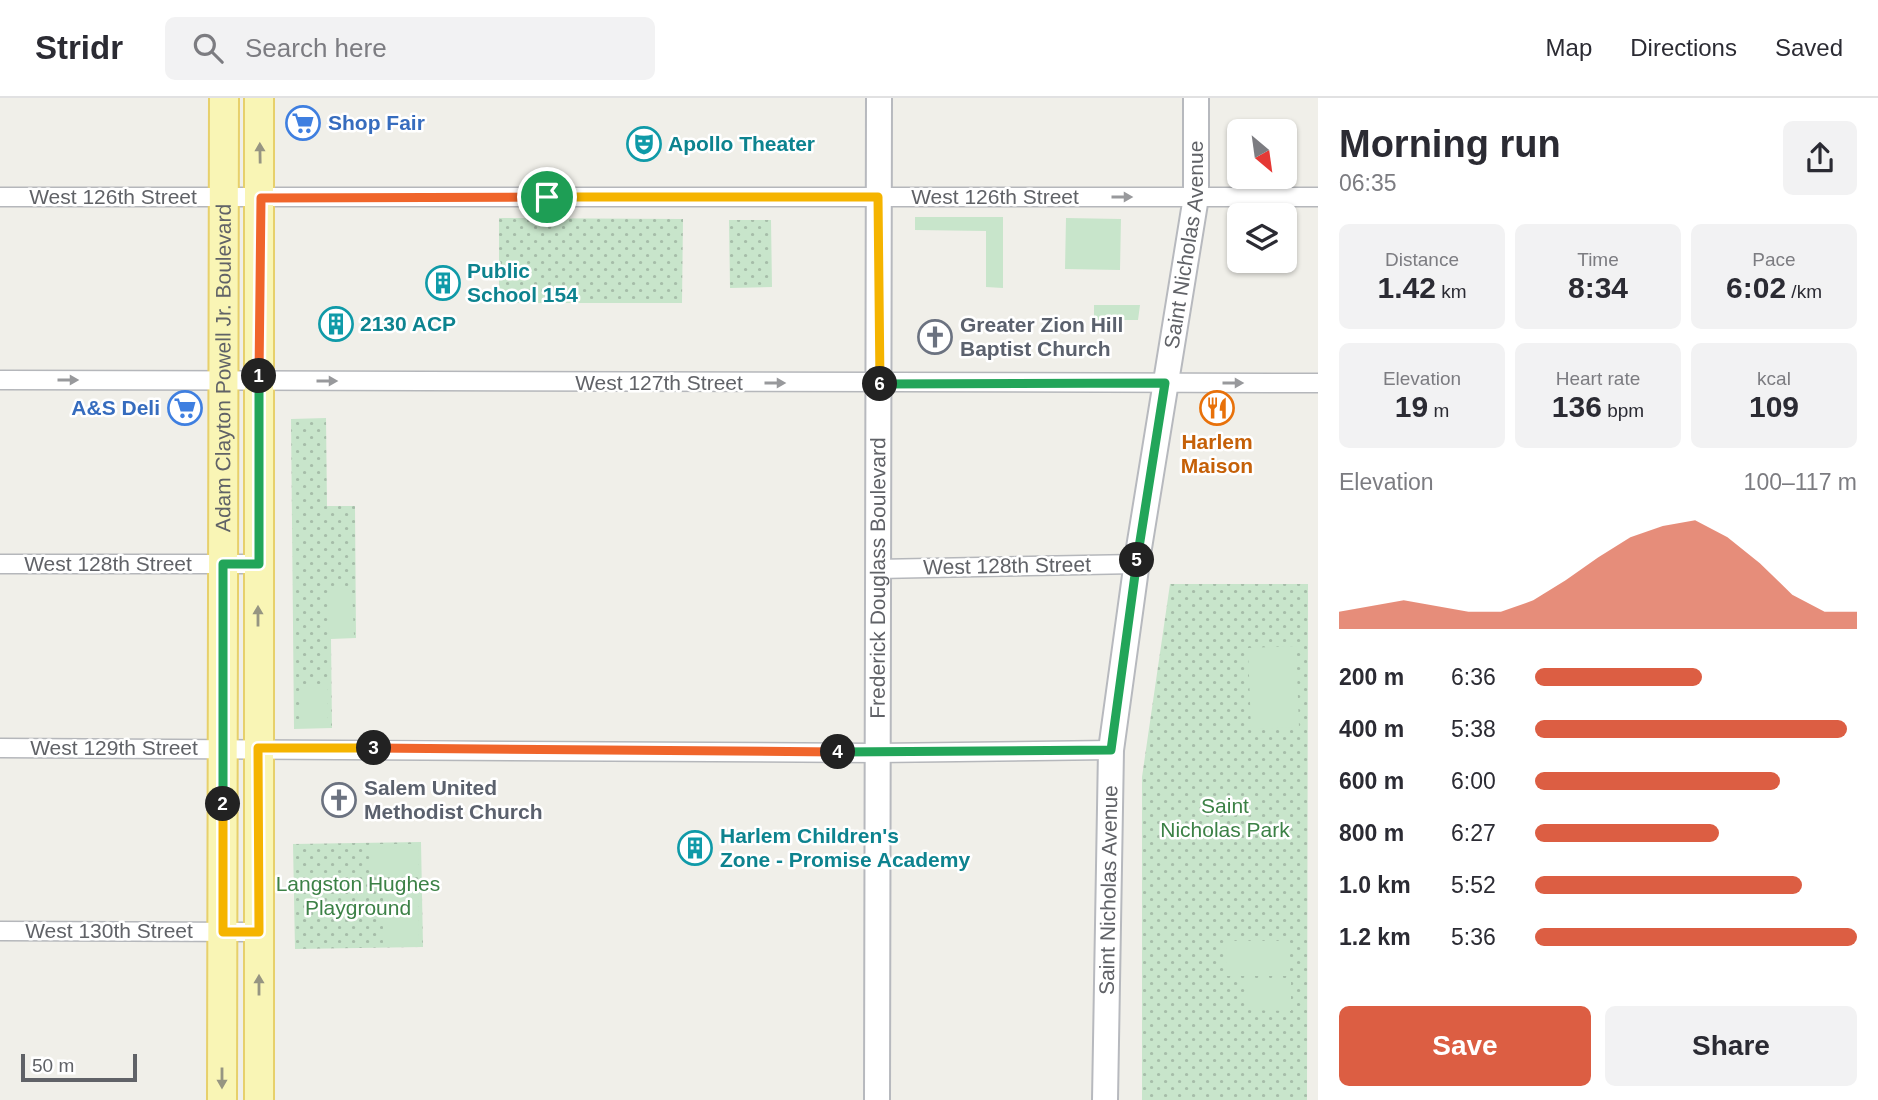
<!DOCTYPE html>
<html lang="en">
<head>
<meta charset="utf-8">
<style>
	:root { --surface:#fff; --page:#f2f2f3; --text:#2b2b33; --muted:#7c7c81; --line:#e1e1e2; --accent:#dc5e43 }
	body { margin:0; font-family:Helvetica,sans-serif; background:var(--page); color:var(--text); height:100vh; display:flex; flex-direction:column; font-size:26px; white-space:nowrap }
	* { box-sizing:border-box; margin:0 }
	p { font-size:23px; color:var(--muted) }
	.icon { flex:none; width:38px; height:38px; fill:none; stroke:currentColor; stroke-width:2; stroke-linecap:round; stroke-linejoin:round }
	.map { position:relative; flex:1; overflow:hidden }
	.details { display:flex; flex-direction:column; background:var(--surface); width:560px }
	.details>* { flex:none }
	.needle { width:46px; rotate:151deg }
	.buttons { position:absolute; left:1227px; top:21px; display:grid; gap:14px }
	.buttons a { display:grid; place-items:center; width:70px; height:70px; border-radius:10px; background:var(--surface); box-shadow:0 2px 5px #0004; font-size:35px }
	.scale { position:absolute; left:21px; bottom:18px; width:116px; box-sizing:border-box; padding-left:7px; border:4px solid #606267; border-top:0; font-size:19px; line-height:24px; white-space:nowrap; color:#606267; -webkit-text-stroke:5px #fff; paint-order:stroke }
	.pin { position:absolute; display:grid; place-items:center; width:60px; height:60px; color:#fff; margin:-30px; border:4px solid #fff; border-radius:50%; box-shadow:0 2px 7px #0007 }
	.km { position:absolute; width:35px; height:35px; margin:-18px; border-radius:50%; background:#222; color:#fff; font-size:19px; line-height:35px; text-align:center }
	.round { display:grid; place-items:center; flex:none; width:74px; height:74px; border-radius:10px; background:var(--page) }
	.head { display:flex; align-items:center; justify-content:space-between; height:119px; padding:0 21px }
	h1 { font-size:38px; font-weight:600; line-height:52px }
	.figures { display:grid; grid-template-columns:repeat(3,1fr); gap:10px; height:119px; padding:7px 21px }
	.figures div { display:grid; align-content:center; border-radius:10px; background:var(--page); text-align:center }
	.figures b { font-size:30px; font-weight:600 }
	.figures small { font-size:19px; font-weight:400 }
	.figures p { font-size:19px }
	.chart { height:196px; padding:14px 21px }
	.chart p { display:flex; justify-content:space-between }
	.chart svg { width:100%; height:126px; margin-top:7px; fill:var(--accent); opacity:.7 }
	.cta { display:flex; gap:14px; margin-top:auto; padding:14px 21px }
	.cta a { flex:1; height:80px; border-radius:10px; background:var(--accent); color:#fff; font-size:28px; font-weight:600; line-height:80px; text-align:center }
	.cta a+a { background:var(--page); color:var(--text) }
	ul { padding:0 21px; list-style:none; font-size:23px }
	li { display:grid; grid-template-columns:112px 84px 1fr; align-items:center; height:52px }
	li i { height:18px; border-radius:9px; background:var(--accent) }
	header { display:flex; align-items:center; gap:42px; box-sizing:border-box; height:98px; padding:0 35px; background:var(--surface); border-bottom:2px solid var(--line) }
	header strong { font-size:33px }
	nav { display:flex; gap:38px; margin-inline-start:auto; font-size:24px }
	.search { width:490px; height:63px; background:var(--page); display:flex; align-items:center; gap:18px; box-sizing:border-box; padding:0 24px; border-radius:10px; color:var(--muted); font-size:26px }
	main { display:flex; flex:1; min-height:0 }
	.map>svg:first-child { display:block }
	.park { fill:url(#park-dots) }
	.garden { fill:#c8e5cb }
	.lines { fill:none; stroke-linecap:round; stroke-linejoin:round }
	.street-casing { stroke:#b5b7bb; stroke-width:21 }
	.secondary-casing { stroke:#b7b9be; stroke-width:28 }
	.primary-casing { stroke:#e7d06b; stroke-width:32 }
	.street { stroke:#fff; stroke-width:18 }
	.secondary { stroke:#fff; stroke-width:24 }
	.primary { stroke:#f9f5b5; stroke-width:28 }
	.oneway { fill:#969582 }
	.oneway2 { fill:#98999c }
	.split-1-casing { stroke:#fff; stroke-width:14 }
	.split-2-casing { stroke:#fff; stroke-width:14 }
	.split-3-casing { stroke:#fff; stroke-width:14 }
	.split-4-casing { stroke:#fff; stroke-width:14 }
	.split-5-casing { stroke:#fff; stroke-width:14 }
	.split-6-casing { stroke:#fff; stroke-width:14 }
	.split-7-casing { stroke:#fff; stroke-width:14 }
	.split-1 { stroke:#f0652b; stroke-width:9 }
	.split-2 { stroke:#22a559; stroke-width:9 }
	.split-3 { stroke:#f5b400; stroke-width:9 }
	.split-4 { stroke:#f0652b; stroke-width:9 }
	.split-5 { stroke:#22a559; stroke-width:9 }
	.split-6 { stroke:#22a559; stroke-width:9 }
	.split-7 { stroke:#f5b400; stroke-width:9 }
	.labels { text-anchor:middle; stroke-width:5; stroke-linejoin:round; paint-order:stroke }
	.shop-label { font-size:21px; font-weight:bold; fill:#366cbe; stroke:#fff; text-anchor:start }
	.culture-label { font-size:21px; font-weight:bold; fill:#0d838f; stroke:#fff; text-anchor:start }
	.street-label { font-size:21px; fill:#606267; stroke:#fff }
	.worship-label { font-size:21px; font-weight:bold; fill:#5b616d; stroke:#fff; text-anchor:start }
	.food-label { font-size:21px; font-weight:bold; fill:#c56008; stroke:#fff }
	.park-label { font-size:21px; fill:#3c8146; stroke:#fff }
</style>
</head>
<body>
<header>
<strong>Stridr</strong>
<div class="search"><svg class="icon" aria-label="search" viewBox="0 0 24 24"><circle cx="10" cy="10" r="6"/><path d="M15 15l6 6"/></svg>Search here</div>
<nav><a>Map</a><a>Directions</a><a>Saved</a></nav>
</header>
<main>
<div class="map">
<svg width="1318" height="1002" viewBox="0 0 1318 1002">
	<defs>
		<pattern id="park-dots" width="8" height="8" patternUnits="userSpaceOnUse" patternTransform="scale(1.75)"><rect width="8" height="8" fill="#c8e5cb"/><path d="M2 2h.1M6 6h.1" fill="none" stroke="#a6bda9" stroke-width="1.8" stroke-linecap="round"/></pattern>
	</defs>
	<rect width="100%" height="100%" fill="#f0efe9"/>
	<path class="park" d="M499 120 683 121 682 205H499Z
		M729 122H771L772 189 730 190Z
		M326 320 327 408H355L356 540 331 541 332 630 294 631 291 321Z
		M1170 486H1308L1307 1002H1142V679Z
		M421 744 423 849 295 851 293 746Z"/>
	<path class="garden" d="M915 119H1003V190L986 189V133L915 132Z
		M1066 120 1121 121 1120 172 1065 171Z
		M1094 207H1140L1138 222H1094Z
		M352 491 354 537 329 538 328 492Z
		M1296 548 1299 629 1251 631 1248 550Z
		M301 586H327V628H301Z
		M371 746H419L418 778H371Z
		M383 793H418L419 845H383Z
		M1227 843H1290V878H1227Z
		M1246 883H1291V913L1246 912Z"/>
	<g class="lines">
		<g class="street-casing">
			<path id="street" d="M0 99H1318
				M0 282 1318 285
				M0 466H259
				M877 471 1137 466
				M0 650 877 655 1111 652
				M0 833 259 834"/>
		</g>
		<g class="secondary-casing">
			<g id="secondary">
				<path id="s1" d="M877 1002 879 0"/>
				<path id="s2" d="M1105 1002 1111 652 1138 456 1196 99V0"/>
			</g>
		</g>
		<g class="primary-casing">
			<g id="primary">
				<path d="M259 0V1002"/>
				<path id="s3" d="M222 1002 224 0"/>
			</g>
		</g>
		<use href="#street" class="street"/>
		<use href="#secondary" class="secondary"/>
		<use href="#primary" class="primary"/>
	</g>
	<defs><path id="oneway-solid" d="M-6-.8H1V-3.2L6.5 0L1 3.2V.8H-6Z" transform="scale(1.75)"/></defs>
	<g class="oneway">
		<use href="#oneway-solid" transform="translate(260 55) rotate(-91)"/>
		<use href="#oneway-solid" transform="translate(258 518) rotate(-90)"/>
		<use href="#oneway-solid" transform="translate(259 887) rotate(-90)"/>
		<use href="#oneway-solid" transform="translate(222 980) rotate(90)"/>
	</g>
	<g class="oneway2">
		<use href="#oneway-solid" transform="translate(1122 99)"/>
		<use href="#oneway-solid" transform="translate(68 282)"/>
		<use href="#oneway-solid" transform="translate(327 283)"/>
		<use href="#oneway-solid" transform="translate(775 285)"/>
		<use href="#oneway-solid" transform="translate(1233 285)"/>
	</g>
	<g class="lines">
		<g class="split-1-casing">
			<path id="split-1" d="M259 278 261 100 547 99"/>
		</g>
		<g class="split-2-casing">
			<path id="split-2" d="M223 706V466H259V278"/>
		</g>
		<g class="split-3-casing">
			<path id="split-3" d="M223 706V834H259L258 650H374"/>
		</g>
		<g class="split-4-casing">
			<path id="split-4" d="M374 650 838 654"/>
		</g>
		<g class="split-5-casing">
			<path id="split-5" d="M838 654 1111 652 1137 462"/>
		</g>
		<g class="split-6-casing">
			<path id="split-6" d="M880 286 1165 285 1137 462"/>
		</g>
		<g class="split-7-casing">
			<path id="split-7" d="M547 99H878L880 286"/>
		</g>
		<use href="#split-1" class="split-1"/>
		<use href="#split-2" class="split-2"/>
		<use href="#split-3" class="split-3"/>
		<use href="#split-4" class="split-4"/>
		<use href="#split-5" class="split-5"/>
		<use href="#split-6" class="split-6"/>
		<use href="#split-7" class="split-7"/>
	</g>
	<defs>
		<g id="supermarket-ring" transform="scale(1.75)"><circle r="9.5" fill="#fff" stroke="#3f7fe0" stroke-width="1.5"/><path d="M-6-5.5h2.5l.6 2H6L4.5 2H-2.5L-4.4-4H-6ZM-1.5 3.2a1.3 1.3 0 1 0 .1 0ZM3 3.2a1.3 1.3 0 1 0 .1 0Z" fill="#3f7fe0"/></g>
		<g id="theatre-ring" transform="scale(1.75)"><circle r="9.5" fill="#fff" stroke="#0f9aa8" stroke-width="1.5"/><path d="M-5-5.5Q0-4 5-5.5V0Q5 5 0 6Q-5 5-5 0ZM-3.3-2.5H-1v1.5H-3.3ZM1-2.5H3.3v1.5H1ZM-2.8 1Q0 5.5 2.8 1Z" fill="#0f9aa8"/></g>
		<g id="building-ring" transform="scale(1.75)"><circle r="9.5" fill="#fff" stroke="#0f9aa8" stroke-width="1.5"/><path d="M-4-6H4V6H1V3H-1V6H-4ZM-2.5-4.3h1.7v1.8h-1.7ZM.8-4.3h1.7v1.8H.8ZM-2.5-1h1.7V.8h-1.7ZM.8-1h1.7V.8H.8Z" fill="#0f9aa8"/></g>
		<g id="church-ring" transform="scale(1.75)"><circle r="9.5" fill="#fff" stroke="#6b7280" stroke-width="1.5"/><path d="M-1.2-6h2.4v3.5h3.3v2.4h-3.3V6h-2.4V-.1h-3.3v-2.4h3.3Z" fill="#6b7280"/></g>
		<g id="restaurant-ring" transform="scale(1.75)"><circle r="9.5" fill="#fff" stroke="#e8710a" stroke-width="1.5"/><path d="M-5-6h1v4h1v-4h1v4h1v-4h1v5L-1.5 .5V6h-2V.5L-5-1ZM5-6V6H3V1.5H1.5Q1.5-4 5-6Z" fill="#e8710a"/></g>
	</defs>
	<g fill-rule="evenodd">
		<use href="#supermarket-ring" x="303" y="25"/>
		<use href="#theatre-ring" x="644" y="46"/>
		<use href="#building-ring" x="443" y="185"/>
		<use href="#building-ring" x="336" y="226"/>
		<use href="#church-ring" x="935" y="239"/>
		<use href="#supermarket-ring" x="185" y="310"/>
		<use href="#restaurant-ring" x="1217" y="310"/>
		<use href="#church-ring" x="339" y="702"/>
		<use href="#building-ring" x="695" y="750"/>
	</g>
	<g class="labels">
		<g class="shop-label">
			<text x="328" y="32">Shop Fair</text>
			<text x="160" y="317" text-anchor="end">A&amp;S Deli</text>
		</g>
		<g class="culture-label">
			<text x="668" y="53">Apollo Theater</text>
			<text x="467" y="180">Public<tspan x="467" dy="24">School 154</tspan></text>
			<text x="360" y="233">2130 ACP</text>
			<text x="720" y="745">Harlem Children's<tspan x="720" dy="24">Zone - Promise Academy</tspan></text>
		</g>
		<g class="street-label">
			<text x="113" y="106">West 126th Street</text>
			<text x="995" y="106">West 126th Street</text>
			<text dy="7" stroke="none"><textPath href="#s2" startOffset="861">Saint Nicholas Avenue</textPath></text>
			<text dy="7" stroke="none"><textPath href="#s3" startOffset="732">Adam Clayton Powell Jr. Boulevard</textPath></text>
			<text x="659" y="292">West 127th Street</text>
			<text x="108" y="473">West 128th Street</text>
			<text transform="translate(1007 468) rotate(-1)" y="7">West 128th Street</text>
			<text dy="7" stroke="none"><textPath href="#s1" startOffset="522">Frederick Douglass Boulevard</textPath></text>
			<text x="114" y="657">West 129th Street</text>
			<text dy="7" stroke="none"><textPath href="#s2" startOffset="210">Saint Nicholas Avenue</textPath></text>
			<text x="109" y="840">West 130th Street</text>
		</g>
		<g class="worship-label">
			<text x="960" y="234">Greater Zion Hill<tspan x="960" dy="24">Baptist Church</tspan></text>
			<text x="364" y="697">Salem United<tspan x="364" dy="24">Methodist Church</tspan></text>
		</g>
		<g class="food-label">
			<text x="1217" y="351">Harlem<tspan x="1217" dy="24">Maison</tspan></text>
		</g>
		<g class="park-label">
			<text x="1225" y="715">Saint<tspan x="1225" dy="24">Nicholas Park</tspan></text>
			<text x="358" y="793">Langston Hughes<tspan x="358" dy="24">Playground</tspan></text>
		</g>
	</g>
</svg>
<div class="buttons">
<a><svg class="needle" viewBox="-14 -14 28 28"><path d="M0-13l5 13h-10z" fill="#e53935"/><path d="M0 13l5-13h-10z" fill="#7c7c81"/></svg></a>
<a><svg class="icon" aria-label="layers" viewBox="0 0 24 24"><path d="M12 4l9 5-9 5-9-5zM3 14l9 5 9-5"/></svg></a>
</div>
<div class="scale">50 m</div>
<div class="pin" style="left:547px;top:99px;background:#1e9e55"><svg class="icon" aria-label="arrive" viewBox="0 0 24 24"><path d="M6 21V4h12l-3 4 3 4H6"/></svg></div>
<b class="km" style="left:259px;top:278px">1</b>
<b class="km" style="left:223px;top:706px">2</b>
<b class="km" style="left:374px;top:650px">3</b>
<b class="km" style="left:838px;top:654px">4</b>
<b class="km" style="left:1137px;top:462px">5</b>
<b class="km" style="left:880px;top:286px">6</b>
</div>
<section class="details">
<div class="head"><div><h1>Morning run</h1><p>06:35</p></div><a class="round"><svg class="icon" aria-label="share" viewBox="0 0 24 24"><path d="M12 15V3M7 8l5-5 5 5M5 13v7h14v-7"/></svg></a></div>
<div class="figures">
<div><p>Distance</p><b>1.42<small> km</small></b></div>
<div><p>Time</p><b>8:34</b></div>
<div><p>Pace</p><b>6:02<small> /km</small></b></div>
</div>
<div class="figures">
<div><p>Elevation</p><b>19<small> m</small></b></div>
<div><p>Heart rate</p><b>136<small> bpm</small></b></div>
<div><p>kcal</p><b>109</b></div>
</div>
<div class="chart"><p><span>Elevation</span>100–117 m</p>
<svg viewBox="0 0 160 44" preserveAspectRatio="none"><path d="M0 44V38L10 36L20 34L30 36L40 38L50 38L60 34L70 27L80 19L90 12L100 8L110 6L120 12L130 21L140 32L150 38L160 38V44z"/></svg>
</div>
<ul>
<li><b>200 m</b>6:36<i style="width:52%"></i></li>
<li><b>400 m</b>5:38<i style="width:97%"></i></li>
<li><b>600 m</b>6:00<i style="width:76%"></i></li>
<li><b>800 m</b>6:27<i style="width:57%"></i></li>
<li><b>1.0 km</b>5:52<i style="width:83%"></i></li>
<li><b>1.2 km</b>5:36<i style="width:100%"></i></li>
</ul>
<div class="cta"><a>Save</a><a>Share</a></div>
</section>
</main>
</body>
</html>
